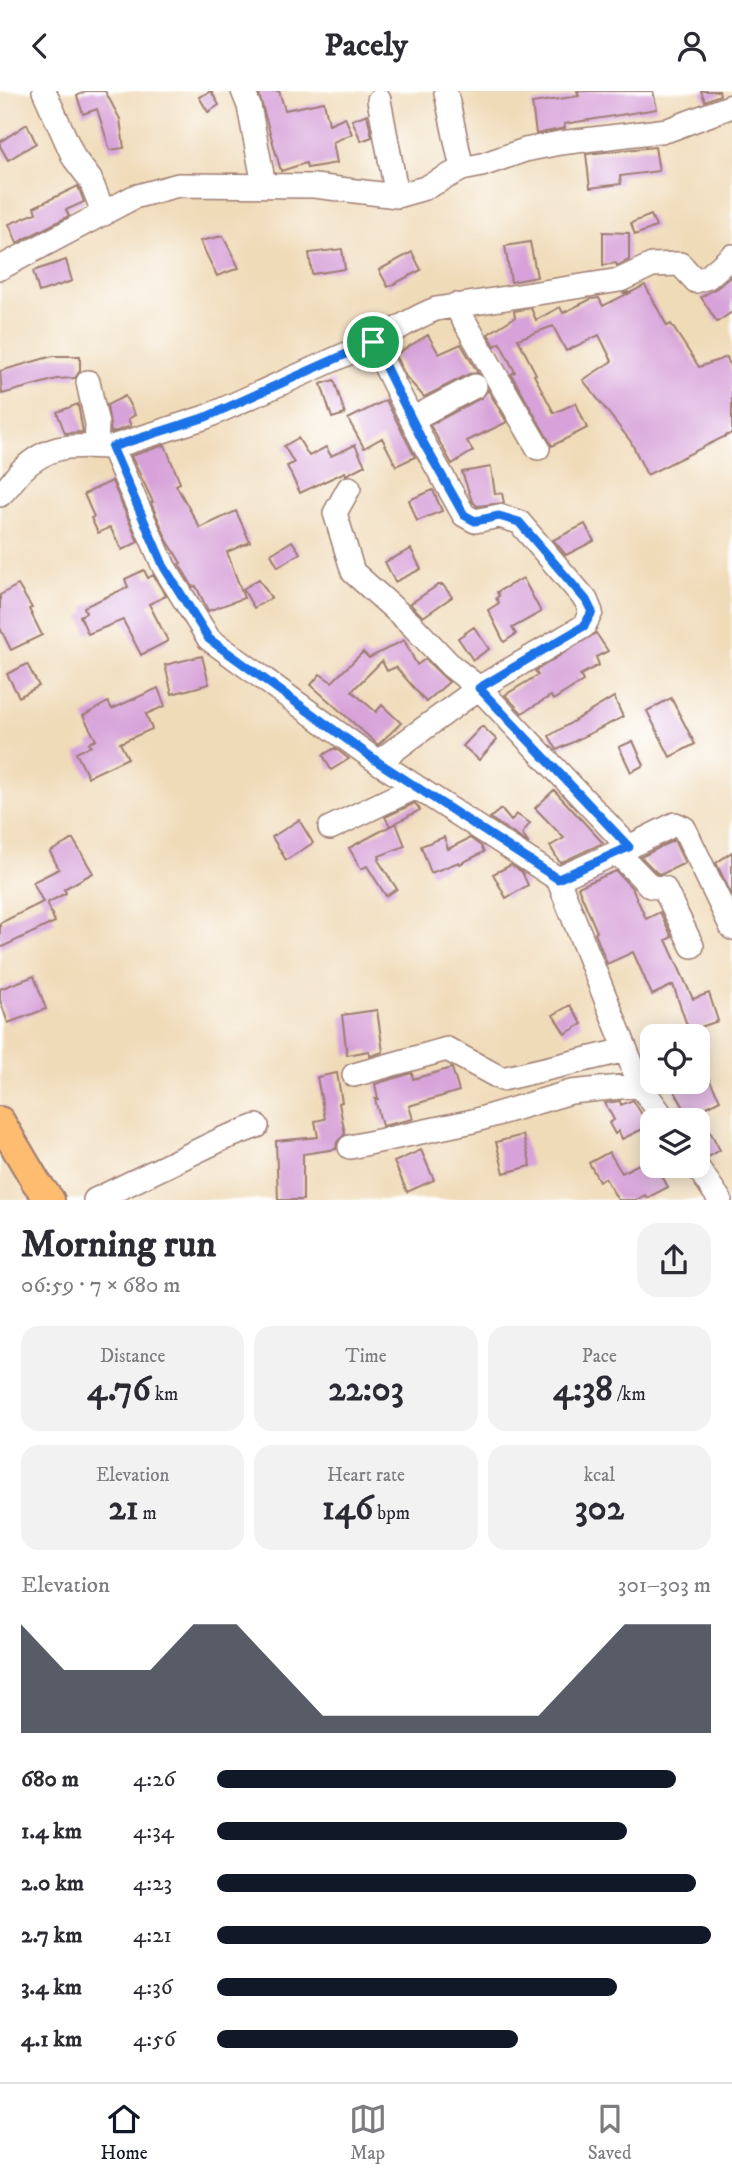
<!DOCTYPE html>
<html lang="en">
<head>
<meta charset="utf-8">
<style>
	:root { --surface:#fff; --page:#f2f2f3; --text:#2b2b33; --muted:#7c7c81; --line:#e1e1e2; --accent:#111827 }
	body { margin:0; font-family:"IM FELL DW Pica",serif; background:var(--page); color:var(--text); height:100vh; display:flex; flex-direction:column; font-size:26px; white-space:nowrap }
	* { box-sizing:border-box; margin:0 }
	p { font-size:23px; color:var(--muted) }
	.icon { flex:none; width:38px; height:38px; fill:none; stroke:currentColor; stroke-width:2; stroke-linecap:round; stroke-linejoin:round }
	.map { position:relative; height:1109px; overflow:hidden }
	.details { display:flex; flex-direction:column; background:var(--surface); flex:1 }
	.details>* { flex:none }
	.buttons { position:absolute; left:640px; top:933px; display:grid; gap:14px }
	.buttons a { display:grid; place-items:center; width:70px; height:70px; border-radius:14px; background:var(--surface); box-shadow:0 4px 18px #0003; font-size:35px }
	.pin { position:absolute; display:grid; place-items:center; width:60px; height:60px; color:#fff; margin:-30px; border:4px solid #fff; border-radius:50%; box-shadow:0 2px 7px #0007 }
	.round { display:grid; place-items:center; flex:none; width:74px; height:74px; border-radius:21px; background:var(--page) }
	.overview { display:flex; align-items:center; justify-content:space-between; height:119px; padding:0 21px }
	h1 { font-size:38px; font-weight:700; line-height:52px }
	.stats { display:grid; grid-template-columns:repeat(3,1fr); gap:10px; height:119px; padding:7px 21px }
	.stats div { display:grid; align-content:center; border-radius:18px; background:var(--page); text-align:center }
	.stats b { font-size:35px; font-weight:700 }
	.stats small { font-size:19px; font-weight:400 }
	.stats p { font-size:19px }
	.chart { height:196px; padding:14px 21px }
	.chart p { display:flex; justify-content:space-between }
	.chart svg { width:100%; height:126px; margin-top:7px; fill:var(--accent); opacity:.7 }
	ul { padding:0 21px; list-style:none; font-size:23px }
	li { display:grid; grid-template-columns:112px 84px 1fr; align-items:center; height:52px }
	li i { height:18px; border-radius:9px; background:var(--accent) }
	header { display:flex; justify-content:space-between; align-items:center; height:91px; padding:0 21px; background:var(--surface); font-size:32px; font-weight:700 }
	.tabs { display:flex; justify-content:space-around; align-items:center; height:98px; border-top:2px solid var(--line); background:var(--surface); font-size:19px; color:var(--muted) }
	.tabs a { display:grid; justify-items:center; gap:4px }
	.tabs .active { color:var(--accent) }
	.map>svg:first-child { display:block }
	.building { fill:#d7a2d9 }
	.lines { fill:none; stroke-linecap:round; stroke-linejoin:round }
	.minor-casing { stroke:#9d7d72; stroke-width:26 }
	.major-casing { stroke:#9d7d72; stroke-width:32 }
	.minor { stroke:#fff; stroke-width:23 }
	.major { stroke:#febc70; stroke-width:28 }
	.route-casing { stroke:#fff; stroke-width:14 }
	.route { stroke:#1a73e8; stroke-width:9 }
</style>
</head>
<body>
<header><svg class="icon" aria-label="back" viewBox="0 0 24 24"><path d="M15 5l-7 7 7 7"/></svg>Pacely<svg class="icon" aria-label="person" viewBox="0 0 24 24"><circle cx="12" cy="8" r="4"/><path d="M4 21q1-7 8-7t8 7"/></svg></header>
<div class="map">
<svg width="732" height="1109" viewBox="0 0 732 1109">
	<rect width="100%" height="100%" fill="#fff"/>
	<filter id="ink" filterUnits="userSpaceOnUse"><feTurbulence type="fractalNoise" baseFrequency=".0143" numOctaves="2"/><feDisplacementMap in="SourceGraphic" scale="14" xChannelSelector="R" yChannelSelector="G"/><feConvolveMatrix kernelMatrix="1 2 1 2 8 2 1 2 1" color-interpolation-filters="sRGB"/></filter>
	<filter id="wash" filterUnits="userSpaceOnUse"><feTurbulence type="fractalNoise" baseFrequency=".00686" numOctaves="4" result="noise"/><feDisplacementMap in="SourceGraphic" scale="28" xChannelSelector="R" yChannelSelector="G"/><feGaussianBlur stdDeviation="1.57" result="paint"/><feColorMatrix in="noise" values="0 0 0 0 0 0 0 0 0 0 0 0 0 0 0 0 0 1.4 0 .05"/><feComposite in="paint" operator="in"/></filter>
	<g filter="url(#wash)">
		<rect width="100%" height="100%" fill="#f0dbb9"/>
		<g id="blocks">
			<path class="building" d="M86 0H105L120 28 124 57 110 59 97 18 83 23 77 5Z
				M211 0 219 14 208 21 199 6Z
				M258 0H279L285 19 324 11 329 33 345 26 352 43 333 51 337 72 307 77 306 72 281 80Z
				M577 0H653L657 18 564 33 565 37 536 43 532 12 579 5Z
				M701 0H719L720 4 705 10Z
				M367 23 372 46 361 50 352 29Z
				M27 33 36 52 8 69 0 55V51Z
				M655 56 659 80 620 85 621 93 590 97 586 63Z
				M78 95 84 111 66 119 69 125 17 152 9 133 36 122 34 116Z
				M651 124 656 136 635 144 631 132Z
				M603 141 629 142V169L617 175 616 172 603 174Z
				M223 145 239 177 217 185 200 150Z
				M530 151 537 186 511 191 505 155Z
				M342 158 345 178 312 183 309 162Z
				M412 161 421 179 388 196 379 179Z
				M66 169 72 190 39 201 33 180Z
				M732 184V221L717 231 701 206 717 197Z
				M645 194 667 235 671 233 699 276 727 266 732 281V342L647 384 631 351 583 289 612 270 599 244 566 260 553 235 518 248 536 283 534 284 554 322 576 312 587 337 552 355 511 283 515 281 500 252 495 255 488 243 515 226 514 220 531 217 536 229 560 216 563 222 591 208 599 207 603 215 627 203 624 202 628 201V203Z
				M428 244 439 263 461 253 478 282 469 283 424 306 406 286 395 264Z
				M53 265H80V280L75 287 57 288 2 303 0 280Z
				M334 289 345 323 332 327 321 293Z
				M488 299 507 331 467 350 473 360 452 373 430 334 481 307Z
				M125 305 135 324 128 328 131 335 111 342 107 314Z
				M386 309 415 366 396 375 382 347 364 357 348 328Z
				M78 313 83 341 65 342 57 321Z
				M298 347 309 365 326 356 331 365 355 354 365 374 346 384 345 381 300 402 287 375 294 372 284 355Z
				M165 354 180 392 176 394 200 437 236 420 250 451 227 461 244 507 208 520 196 495 193 496 179 473 181 472 167 449 151 412 153 411 131 365Z
				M491 376 495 403 502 402 504 412 477 415 472 410 462 381Z
				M112 390 138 451 122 459 110 436 98 442 91 427 94 426 84 403Z
				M433 399 442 420 417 430 409 409Z
				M585 433 594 450 566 464 553 449Z
				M292 450 300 462 278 476 271 463Z
				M411 458 421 478 395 491 385 471Z
				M144 479 148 487 153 484 166 505 149 513 168 550 141 564 123 529 88 543 80 525 86 522 84 516 128 496 125 488Z
				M523 487 541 521 512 537 516 543 504 551 488 519 499 512 496 507 499 505 497 501Z
				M259 488 271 507 254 517 243 498Z
				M18 494 32 517 29 518 42 544 11 559 0 537V504Z
				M438 494H443L452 506 423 526 410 513Z
				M474 536 489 558 473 569 458 547Z
				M596 542 608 560 596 566 599 574 580 584 583 590 553 609 551 605 522 622 505 604 538 584 535 580Z
				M404 549 417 574 425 568 449 591 426 611 396 576 387 580 382 570 352 600 376 621 382 614 401 632 378 654 311 594 320 583 332 591 363 561 369 567Z
				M202 565 209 593 172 603 165 574Z
				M27 573 39 595 19 606 7 583Z
				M158 597 165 615 146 623 152 638 120 652 128 667 88 686 76 662 91 655 89 652 96 649 83 625 108 611 112 618Z
				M614 606 623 626 557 659 549 645Z
				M671 607 695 653 670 666 647 620Z
				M482 635 497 649 479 669 463 655Z
				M633 650 644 674 631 681 619 656Z
				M335 657 349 668 331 679 323 664Z
				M554 699 603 752 560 772 550 755 564 747 535 717Z
				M415 712 420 719 390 735 385 726Z
				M501 718 511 730 516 723 530 732 522 743 529 753 490 727Z
				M299 729 313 752 286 769 272 746Z
				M396 732 405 755 379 765 380 768 378 769 397 798 386 805 367 775 361 778 349 757Z
				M444 746 448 758 470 747 481 755 484 761 460 773 459 771 431 782 421 755Z
				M73 748 93 782 64 798 66 802 47 812 55 831 0 857V832L43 811 33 791 59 778 50 761Z
				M674 749 685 772 662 783 657 782 641 766Z
				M732 761V805L716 772Z
				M511 774 522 781 528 794 506 807 493 783Z
				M616 780 632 797 646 828 660 821 672 846 666 849 693 908 709 902 718 930 689 940 673 894 652 904 633 861 607 873 595 842 597 841 578 796Z
				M34 885 46 918 8 932 0 909V898Z
				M570 914 582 933 565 943 553 924Z
				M377 919 383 961 370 965 369 960 347 964 342 924Z
				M452 977 459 1000 409 1015 413 1028 382 1035 375 1008H378L375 993 412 982 413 988Z
				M337 982 342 1011 339 1012 345 1043 337 1051 336 1058 303 1063V1109H278L276 1050 318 1046 315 1030 325 1028 317 986Z
				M706 982 720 1009 699 1020 720 1059 708 1066 698 1061V1021L689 1026 674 999 689 990H698V986Z
				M633 1009 649 1035 622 1048 619 1040 615 1043 609 1032 614 1029 605 1012 620 1010 621 1014Z
				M523 1044 531 1075 504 1082 496 1051Z
				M421 1059 434 1089 407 1101 394 1071Z
				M609 1061 622 1082 652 1066 653 1074H656L668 1096 647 1107 645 1104 636 1109H618L605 1087 599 1090 589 1072Z"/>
		</g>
	</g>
	<g filter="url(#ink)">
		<use href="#blocks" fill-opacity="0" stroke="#9d7d72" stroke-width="2"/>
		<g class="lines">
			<g class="minor-casing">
				<path id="minor" d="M44 0 74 67 90 88 104 123
					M243 0 249 15 264 94
					M446 2 462 78
					M397 105 425 97 462 78 482 74 525 59 560 52 668 39 732 15
					M0 177 134 106 178 94 314 95 397 105 379 9
					M455 214 538 357
					M373 251C394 241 414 226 436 218L620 189 652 174 680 173 696 190 708 186 732 165
					M88 291 97 333 96 355
					M412 328 475 295
					M112 356 206 326 373 251 424 353 464 424 475 430 499 425 519 431 586 509 591 521 584 535 479 597 629 756 558 788 640 994 665 1029
					M349 397 335 422 353 481 411 533 451 575 479 597 378 671
					M0 404C9 396 14 387 22 379 51 351 75 355 112 356L164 476 209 548 378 671 558 788
					M330 737 416 696
					M629 756 675 733 684 737 732 837
					M617 761 650 795 664 797 692 855
					M354 984 447 958 502 988 626 959
					M350 1056 473 1030 571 1001 640 994
					M696 1074 720 1109
					M95 1109 222 1048 257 1035"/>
			</g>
			<g class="major-casing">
				<path id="major" d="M0 1030 36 1091 50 1109"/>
			</g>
			<use href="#minor" class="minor"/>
			<use href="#major" class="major"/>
		</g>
	</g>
	<g class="lines" filter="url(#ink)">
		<g class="route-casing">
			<path id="route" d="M373 251 424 353 464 424 475 430 499 425 519 431 586 509 592 521 584 535 479 597 629 756 558 788 378 671 209 548 164 476 112 356 206 326Z"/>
		</g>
		<use href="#route" class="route"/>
	</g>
</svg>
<div class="buttons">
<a><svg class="icon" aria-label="locate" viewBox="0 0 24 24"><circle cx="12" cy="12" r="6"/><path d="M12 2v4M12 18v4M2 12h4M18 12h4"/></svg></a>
<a><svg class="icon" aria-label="layers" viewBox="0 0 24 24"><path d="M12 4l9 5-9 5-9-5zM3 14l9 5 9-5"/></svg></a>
</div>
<div class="pin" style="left:373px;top:251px;background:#1e9e55"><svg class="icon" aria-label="arrive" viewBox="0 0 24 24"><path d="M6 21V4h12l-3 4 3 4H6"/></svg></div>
</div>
<section class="details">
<div class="overview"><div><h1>Morning run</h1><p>06:59 · 7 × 680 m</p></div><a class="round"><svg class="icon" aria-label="share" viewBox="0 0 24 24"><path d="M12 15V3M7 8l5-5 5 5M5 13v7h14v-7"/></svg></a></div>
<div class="stats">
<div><p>Distance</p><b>4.76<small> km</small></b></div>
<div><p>Time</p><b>22:03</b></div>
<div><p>Pace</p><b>4:38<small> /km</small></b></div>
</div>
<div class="stats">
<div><p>Elevation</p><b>21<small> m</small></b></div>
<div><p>Heart rate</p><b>146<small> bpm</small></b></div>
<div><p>kcal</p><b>302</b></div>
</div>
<div class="chart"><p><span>Elevation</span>301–303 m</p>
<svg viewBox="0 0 160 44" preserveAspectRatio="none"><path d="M0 44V6L10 22L20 22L30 22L40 6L50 6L60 22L70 38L80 38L90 38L100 38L110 38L120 38L130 22L140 6L150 6L160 6V44z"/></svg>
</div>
<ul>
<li><b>680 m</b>4:26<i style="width:93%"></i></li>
<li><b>1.4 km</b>4:34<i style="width:83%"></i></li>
<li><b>2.0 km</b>4:23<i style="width:97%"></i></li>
<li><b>2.7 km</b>4:21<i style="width:100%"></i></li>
<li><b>3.4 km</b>4:36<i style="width:81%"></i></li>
<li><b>4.1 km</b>4:56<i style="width:61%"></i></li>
</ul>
</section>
<nav class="tabs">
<a class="active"><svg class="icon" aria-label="home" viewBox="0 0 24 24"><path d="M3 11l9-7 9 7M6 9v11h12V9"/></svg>Home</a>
<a><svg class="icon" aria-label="map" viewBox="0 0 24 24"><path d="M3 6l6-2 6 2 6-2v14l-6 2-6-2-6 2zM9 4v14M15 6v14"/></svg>Map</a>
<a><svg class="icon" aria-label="saved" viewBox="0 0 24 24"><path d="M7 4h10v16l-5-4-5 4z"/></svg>Saved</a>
</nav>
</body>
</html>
